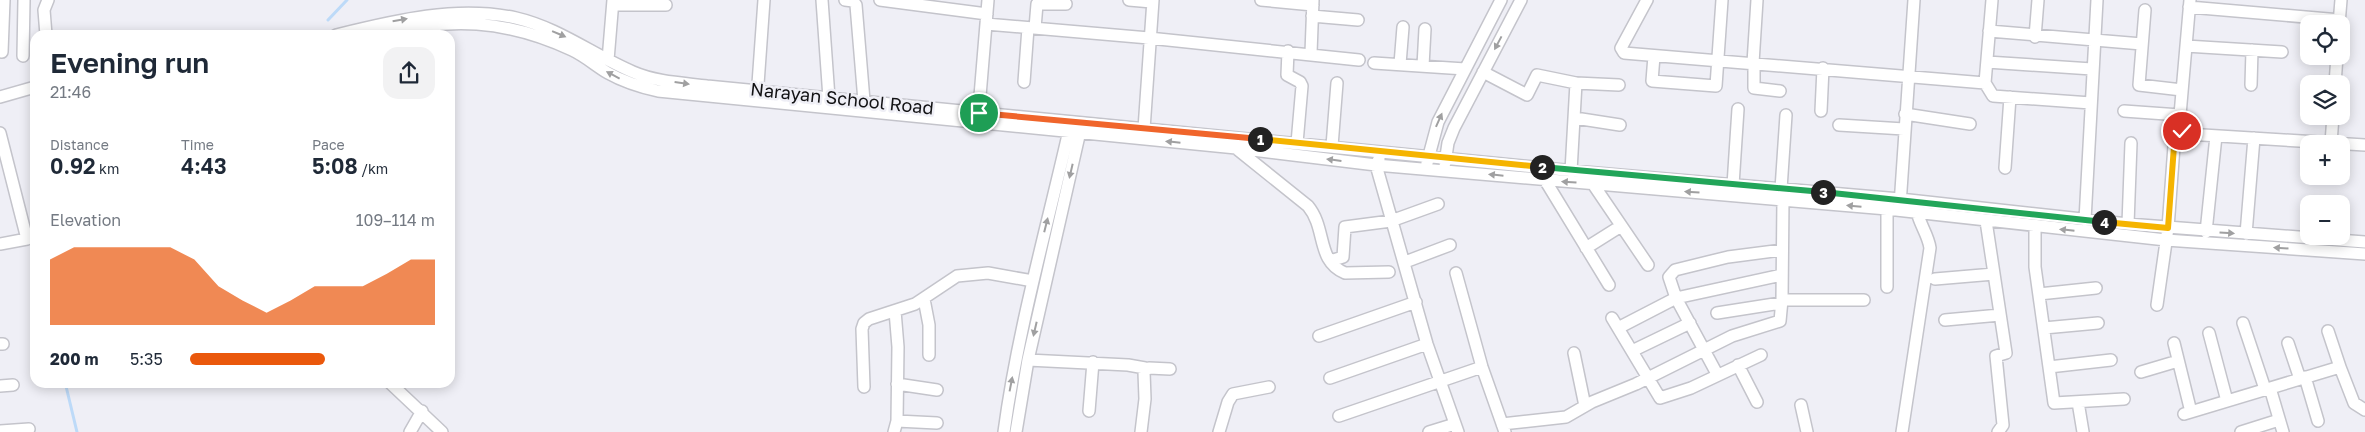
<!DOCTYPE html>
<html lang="en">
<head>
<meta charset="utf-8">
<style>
	:root { --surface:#fff; --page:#f2f2f3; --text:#1f2937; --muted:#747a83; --accent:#ea580c }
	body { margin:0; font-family:"Golos Text",sans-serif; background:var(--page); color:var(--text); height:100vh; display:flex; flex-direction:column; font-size:19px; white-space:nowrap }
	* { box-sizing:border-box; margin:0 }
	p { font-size:16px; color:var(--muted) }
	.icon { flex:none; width:28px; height:28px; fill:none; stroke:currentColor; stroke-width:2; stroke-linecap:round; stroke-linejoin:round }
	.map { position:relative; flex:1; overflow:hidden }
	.drawer { position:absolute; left:30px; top:30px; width:425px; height:358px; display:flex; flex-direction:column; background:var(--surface); border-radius:15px; box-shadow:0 2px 12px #0003 }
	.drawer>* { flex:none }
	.fabs { position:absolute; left:2300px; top:15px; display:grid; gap:10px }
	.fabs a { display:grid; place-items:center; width:50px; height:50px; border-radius:10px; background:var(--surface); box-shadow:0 2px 12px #0003; font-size:25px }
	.pin { position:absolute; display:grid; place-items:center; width:42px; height:42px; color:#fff; margin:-21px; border:2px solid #fff; border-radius:50%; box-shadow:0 1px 5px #0007 }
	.km { position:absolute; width:25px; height:25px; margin:-12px; border-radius:50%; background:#222; color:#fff; font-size:14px; line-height:25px; text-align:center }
	.round { display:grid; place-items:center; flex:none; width:52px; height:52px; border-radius:15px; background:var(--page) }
	.head { display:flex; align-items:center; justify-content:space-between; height:85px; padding:0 20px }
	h1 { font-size:28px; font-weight:600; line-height:38px }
	.stats { display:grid; grid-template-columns:repeat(3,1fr); gap:8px; height:85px; padding:5px 20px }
	.stats div { display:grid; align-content:center }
	.stats b { font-size:21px; font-weight:600 }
	.stats small { font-size:14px; font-weight:400 }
	.stats p { font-size:14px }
	.chart { height:140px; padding:10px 20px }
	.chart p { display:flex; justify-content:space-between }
	.chart svg { width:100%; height:90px; margin-top:5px; fill:var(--accent); opacity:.7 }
	ul { padding:0 20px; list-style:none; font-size:16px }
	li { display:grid; grid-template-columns:80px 60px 1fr; align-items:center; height:38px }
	li i { height:12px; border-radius:6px; background:var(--accent) }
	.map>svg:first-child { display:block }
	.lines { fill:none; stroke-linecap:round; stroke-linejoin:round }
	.stream { stroke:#bddaf8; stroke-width:3 }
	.minor-casing { stroke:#c4c4cb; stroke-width:14 }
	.minor { stroke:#fff; stroke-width:11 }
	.oneway { fill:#a0a0a1 }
	.split-1-casing { stroke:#fff; stroke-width:10 }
	.split-2-casing { stroke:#fff; stroke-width:10 }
	.split-3-casing { stroke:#fff; stroke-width:10 }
	.split-4-casing { stroke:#fff; stroke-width:10 }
	.split-5-casing { stroke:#fff; stroke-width:10 }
	.split-1 { stroke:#f0652b; stroke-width:6 }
	.split-2 { stroke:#f5b400; stroke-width:6 }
	.split-3 { stroke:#22a559; stroke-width:6 }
	.split-4 { stroke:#22a559; stroke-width:6 }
	.split-5 { stroke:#f5b400; stroke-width:6 }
	.labels { text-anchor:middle; stroke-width:5; stroke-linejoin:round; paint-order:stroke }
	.street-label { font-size:18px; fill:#121214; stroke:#efeff6 }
</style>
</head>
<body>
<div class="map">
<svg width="2365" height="432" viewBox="0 0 2365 432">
	<rect width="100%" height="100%" fill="#efeff6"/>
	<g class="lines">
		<path class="stream" d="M328 20 347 0
			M34 246 35 248
			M65 382 77 432"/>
		<g class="minor-casing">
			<path id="minor" d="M822 0 829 98
				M845 0 853 1 856 5 864 101
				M880 0 987 14
				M1129 0 1152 2
				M1261 0 1313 5
				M1647 0 1621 48 1624 53 1985 83 1992 0
				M2190 0 2180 115 2182 131 2187 134 2365 145
				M613 5H666
				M2189 7 2340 20
				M2145 10 2139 85 2182 90
				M1312 16 1358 20
				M986 24 1149 38 1359 60
				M2339 24 2341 0
				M1035 28 1037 4H1066
				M1989 31 2142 44
				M46 35 44 10 48 0
				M336 35C393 21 456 5 516 18 559 28 593 55 633 72 656 82 683 83 707 86L1585 172 1900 199 2128 224 2365 242
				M378 35C449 17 506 19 572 50 585 56 596 66 608 73 624 82 640 87 658 91L1236 148 1376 165 1887 209 2166 240 2365 254
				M2035 37 2038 0
				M2186 46 2282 52
				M1288 51 1287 75 1300 82 1302 86 1297 143
				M2 52 4 0
				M1311 53 1313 0
				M23 56 24 0
				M1654 56 1652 81 1716 86 1722 0
				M608 60 613 0
				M1987 62 2092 69
				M1374 63 1465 69
				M1753 63 1757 0
				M1754 63V88L1780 91
				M1400 64 1403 27
				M1423 66 1425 29
				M1483 72 1527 95 1537 75 1576 83 1571 171
				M1024 82 1028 28
				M1576 83 1619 85
				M1985 83 1993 96 2091 103
				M2335 84 2337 56
				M2251 85 2252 50
				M0 97 35 87
				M757 98 764 0
				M1821 111 1823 68
				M2124 111 2180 115
				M1905 114 1970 124
				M1575 118 1620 125
				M978 120 988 0
				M1839 125 1904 129
				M1144 129 1153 0
				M0 133 27 239
				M2331 143 2333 116
				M1332 146 1337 83
				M1237 149 1308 206C1327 229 1316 261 1345 273L1389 272
				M1379 159 1376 165 1427 344 1458 432
				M1427 163 1438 122 1501 0
				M1445 163 1448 143 1454 128 1521 0
				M2005 168 2010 97
				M1545 180 1609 285
				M1593 184 1648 265
				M1733 185 1738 109
				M1781 189 1786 115
				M1783 199 1782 300H1864
				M1900 205 1914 0
				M1887 209V287
				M2085 220 2097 0
				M1986 221 2006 353 1996 356 2003 425 1998 432
				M2128 224 2131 143
				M2035 227V267L2054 403 2124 399
				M2206 232 2216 136
				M2246 234 2254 138
				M0 244 27 239 35 233
				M1586 248 1621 226
				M1330 261 1343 257 1345 227 1391 221 1438 204
				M1405 262 1450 245
				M1456 273 1482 367 1505 432
				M1935 279 1994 274
				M2039 294 2096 288
				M924 299 929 325V355
				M2157 305 2168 228 2174 146 2184 132
				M1717 313 1781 303
				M1612 318 1660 398 1691 388 1761 355
				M1945 320 2000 315
				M2243 323 2265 389
				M1618 328 1676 298 1782 275
				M2044 328 2098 323
				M2328 331 2340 367
				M2209 333 2227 401
				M1319 336 1416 302
				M2174 343 2191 412
				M2288 343 2300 379
				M0 344H3
				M1632 351 1690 323
				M1574 353 1585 406
				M1028 360 1128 365 1145 368
				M1738 365 1757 402
				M2049 367 2111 360
				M2141 372 2178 361
				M1717 374 1676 298 1669 277 1675 270 1728 257 1782 250
				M2305 377 2318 421
				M1330 378 1427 344
				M389 382 442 432
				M897 384 937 390
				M0 386 13 385
				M864 387 862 329 864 323 869 319 915 304 957 276 988 273 1033 281
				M2270 388 2283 432
				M2078 402 2083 432
				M1801 405 1807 432
				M1089 411 1093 362
				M2184 414 2340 367 2354 403 2365 410
				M1339 416 1482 367
				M897 421 937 423
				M1502 424 1566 417 1592 402 1636 384 1732 336 1780 321 1782 300
				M0 431 29 429
				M410 432 422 411
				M894 432 897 421 898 347 895 311
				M1004 432C1018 328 1047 228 1070 126
				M1016 432 1028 360 1081 127
				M1141 432 1145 399 1144 372 1149 368 1170 369
				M1219 432 1228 402 1233 394 1269 387
				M1429 432 1455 424
				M1902 432 1930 248C1928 233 1916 220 1917 206
				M2241 432 2279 420"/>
		</g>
		<use href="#minor" class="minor"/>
	</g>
	<defs><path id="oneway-solid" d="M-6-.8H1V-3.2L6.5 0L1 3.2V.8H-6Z" transform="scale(1.25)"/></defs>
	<g class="oneway">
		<use href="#oneway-solid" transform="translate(400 20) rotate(-10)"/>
		<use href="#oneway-solid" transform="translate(559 34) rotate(23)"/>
		<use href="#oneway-solid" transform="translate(1498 43) rotate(118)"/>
		<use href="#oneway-solid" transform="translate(613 75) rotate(-152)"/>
		<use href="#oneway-solid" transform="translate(682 83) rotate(8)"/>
		<use href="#oneway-solid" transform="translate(1439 120) rotate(-66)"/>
		<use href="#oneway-solid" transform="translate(1173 142) rotate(-174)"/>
		<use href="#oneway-solid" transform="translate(1334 160) rotate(-173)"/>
		<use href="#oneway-solid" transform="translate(1071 171) rotate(103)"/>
		<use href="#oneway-solid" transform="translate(1496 175) rotate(-174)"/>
		<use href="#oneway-solid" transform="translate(1569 182) rotate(-176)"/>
		<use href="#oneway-solid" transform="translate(1692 192) rotate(-176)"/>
		<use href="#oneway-solid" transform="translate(1854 206) rotate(-175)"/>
		<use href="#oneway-solid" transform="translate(1046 225) rotate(-76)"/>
		<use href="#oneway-solid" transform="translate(2067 230) rotate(-174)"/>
		<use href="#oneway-solid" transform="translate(2227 233) rotate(4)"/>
		<use href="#oneway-solid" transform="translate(2281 248) rotate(-176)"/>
		<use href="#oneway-solid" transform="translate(1035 329) rotate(103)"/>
		<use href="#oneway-solid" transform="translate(1011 384) rotate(-79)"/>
	</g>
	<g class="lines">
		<g class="split-1-casing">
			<path id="split-1" d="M979 113 1260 139"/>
		</g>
		<g class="split-2-casing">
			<path id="split-2" d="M1260 139 1542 167"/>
		</g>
		<g class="split-3-casing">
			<path id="split-3" d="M1542 167 1823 192"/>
		</g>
		<g class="split-4-casing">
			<path id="split-4" d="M1823 192 2104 222"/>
		</g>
		<g class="split-5-casing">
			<path id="split-5" d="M2104 222 2168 228 2174 146 2184 132 2182 131"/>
		</g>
		<use href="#split-1" class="split-1"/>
		<use href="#split-2" class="split-2"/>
		<use href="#split-3" class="split-3"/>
		<use href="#split-4" class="split-4"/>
		<use href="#split-5" class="split-5"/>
	</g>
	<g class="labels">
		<g class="street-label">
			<text transform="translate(842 99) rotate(6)" y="6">Narayan School Road</text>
		</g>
	</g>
</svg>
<div class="fabs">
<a><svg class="icon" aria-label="locate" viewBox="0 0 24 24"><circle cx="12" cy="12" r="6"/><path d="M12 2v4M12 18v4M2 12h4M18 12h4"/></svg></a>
<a><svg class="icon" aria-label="layers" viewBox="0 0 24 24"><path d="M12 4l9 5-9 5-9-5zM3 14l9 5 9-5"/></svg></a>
<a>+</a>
<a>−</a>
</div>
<div class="pin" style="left:979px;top:113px;background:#1e9e55"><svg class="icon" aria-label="arrive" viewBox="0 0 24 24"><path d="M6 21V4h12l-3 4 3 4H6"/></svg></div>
<div class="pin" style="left:2182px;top:131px;background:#d93025"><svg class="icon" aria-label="check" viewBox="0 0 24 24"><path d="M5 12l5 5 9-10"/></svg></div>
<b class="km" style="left:1260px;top:139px">1</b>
<b class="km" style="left:1542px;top:167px">2</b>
<b class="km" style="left:1823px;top:192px">3</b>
<b class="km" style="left:2104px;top:222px">4</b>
<section class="drawer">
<div class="head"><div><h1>Evening run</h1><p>21:46</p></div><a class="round"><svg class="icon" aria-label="share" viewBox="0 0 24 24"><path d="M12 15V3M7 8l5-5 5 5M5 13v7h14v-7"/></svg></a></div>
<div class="stats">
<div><p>Distance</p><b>0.92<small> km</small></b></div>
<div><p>Time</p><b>4:43</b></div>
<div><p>Pace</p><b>5:08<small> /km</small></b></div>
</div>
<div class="chart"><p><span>Elevation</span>109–114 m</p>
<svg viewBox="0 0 160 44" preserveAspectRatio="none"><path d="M0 44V12L10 6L20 6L30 6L40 6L50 6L60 12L70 25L80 32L90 38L100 32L110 25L120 25L130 25L140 19L150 12L160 12V44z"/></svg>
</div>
<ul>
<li><b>200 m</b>5:35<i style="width:55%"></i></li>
</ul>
</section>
</div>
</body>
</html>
